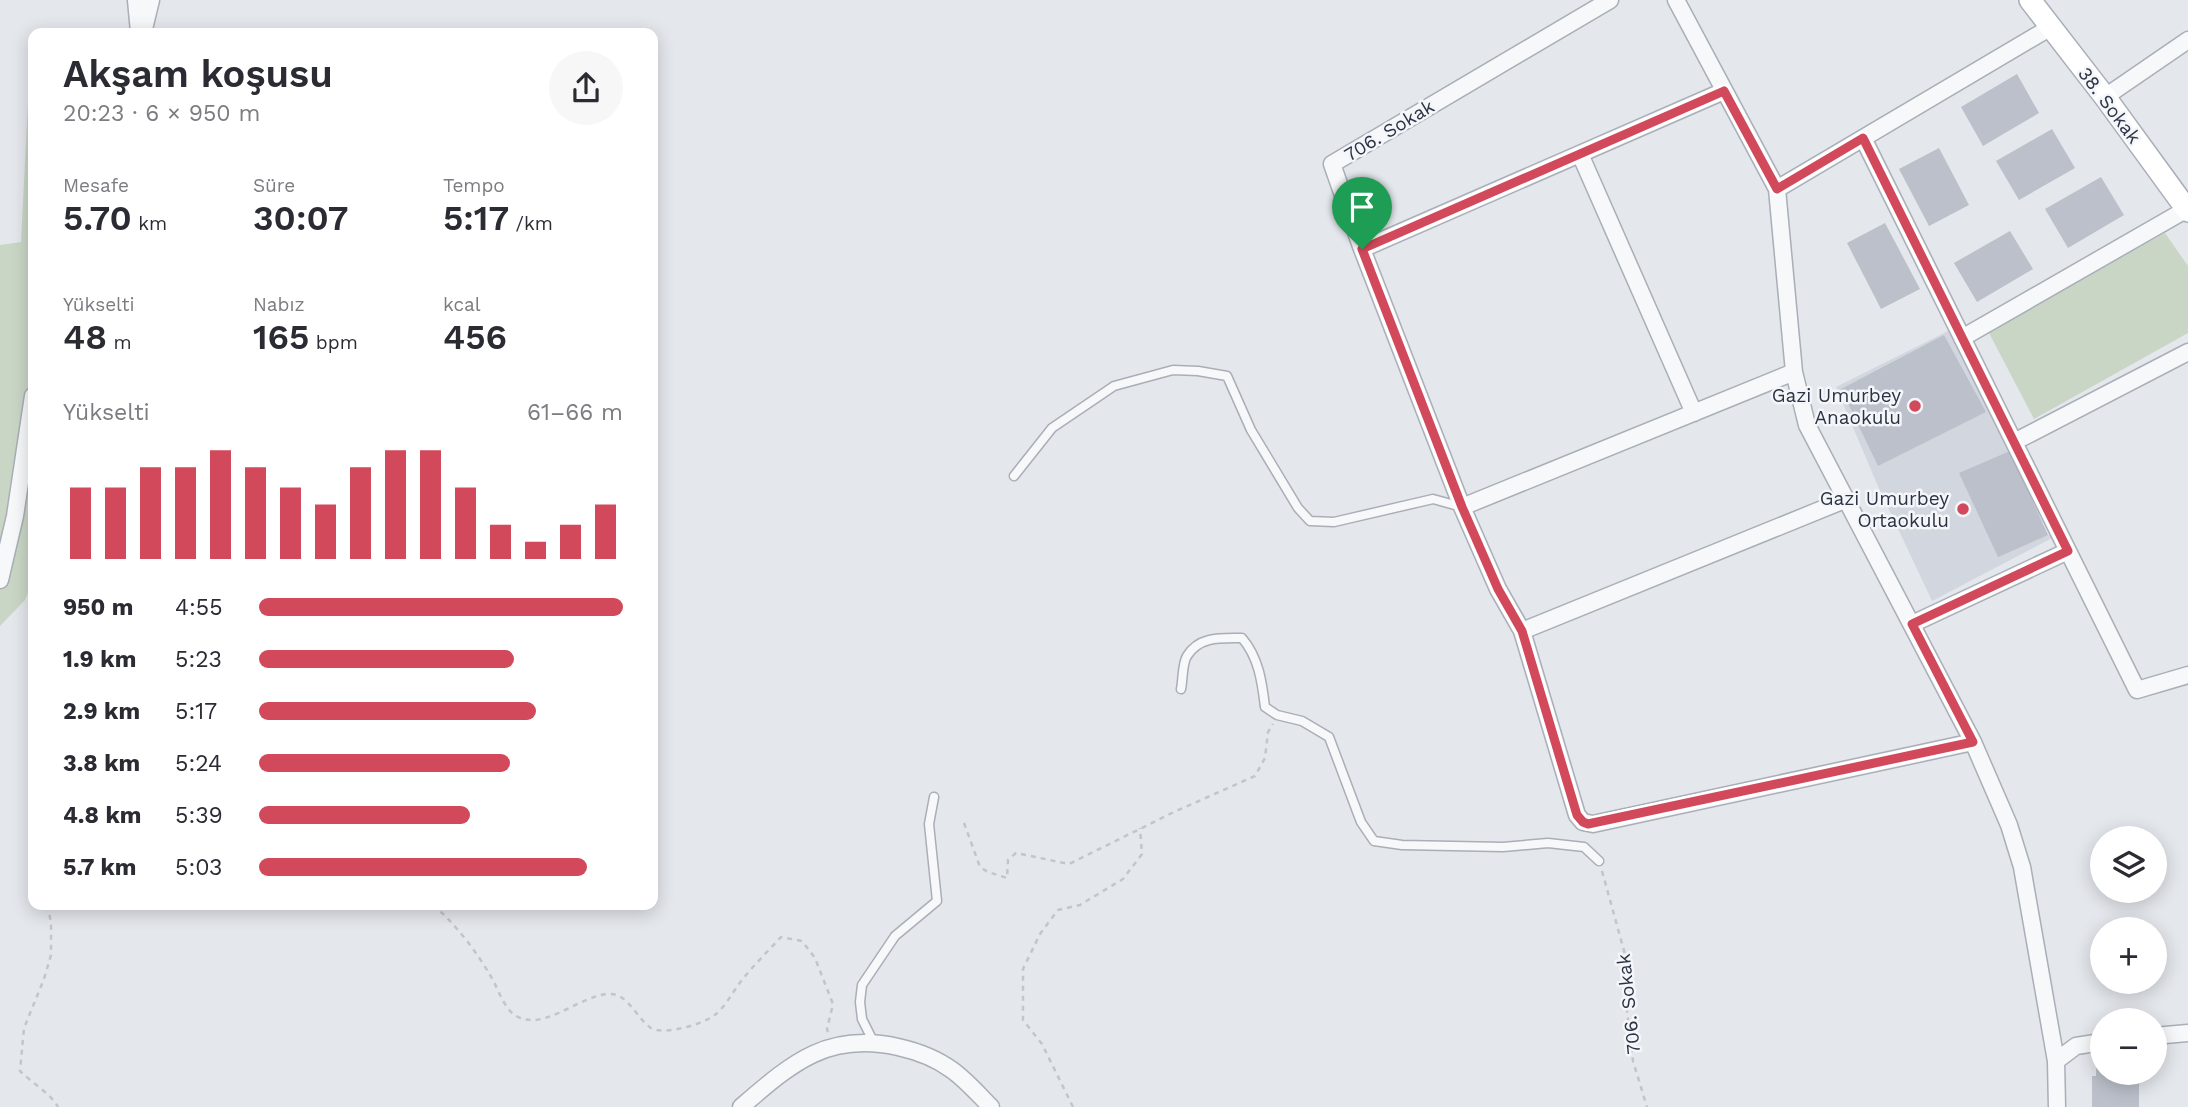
<!DOCTYPE html>
<html lang="tr">
<head>
<meta charset="utf-8">
<style>
	:root { --surface:#fff; --page:#f7f7f7; --text:#2b2b33; --muted:#7c7c81; --accent:#d1495b }
	body { margin:0; font-family:"Work Sans",sans-serif; background:var(--page); color:var(--text); height:100vh; display:flex; flex-direction:column; font-size:26px; white-space:nowrap }
	* { box-sizing:border-box; margin:0 }
	p { font-size:23px; color:var(--muted) }
	.icon { flex:none; width:38px; height:38px; fill:none; stroke:currentColor; stroke-width:2; stroke-linecap:round; stroke-linejoin:round }
	.map { position:relative; flex:1; overflow:hidden }
	.details { position:absolute; left:28px; top:28px; width:630px; height:882px; display:flex; flex-direction:column; background:var(--surface); border-radius:14px; box-shadow:0 4px 18px #0003 }
	.details>* { flex:none }
	.tools { position:absolute; left:2090px; top:826px; display:grid; gap:14px }
	.tools a { display:grid; place-items:center; width:77px; height:77px; border-radius:50%; background:var(--surface); box-shadow:0 4px 18px #0003; font-size:35px }
	.pin { position:absolute; display:grid; place-items:center; width:60px; height:60px; color:#fff; margin:-72px -30px; border-radius:50% 50% 50% 0; rotate:-45deg; box-shadow:0 0 7px #0007 }
	.pin .icon { rotate:45deg }
	.round { display:grid; place-items:center; flex:none; width:74px; height:74px; border-radius:37px; background:var(--page) }
	.headline { display:flex; align-items:center; justify-content:space-between; height:119px; padding:0 35px }
	h1 { font-size:38px; font-weight:600; line-height:52px }
	.stats { display:grid; grid-template-columns:repeat(3,1fr); gap:10px; height:119px; padding:7px 35px }
	.stats div { display:grid; align-content:center }
	.stats b { font-size:35px; font-weight:600 }
	.stats small { font-size:19px; font-weight:400 }
	.stats p { font-size:19px }
	.chart { height:196px; padding:14px 35px }
	.chart p { display:flex; justify-content:space-between }
	.chart svg { width:100%; height:126px; margin-top:7px; stroke:var(--accent); stroke-width:6 }
	ul { padding:0 35px; list-style:none; font-size:23px }
	li { display:grid; grid-template-columns:112px 84px 1fr; align-items:center; height:52px }
	li i { height:18px; border-radius:9px; background:var(--accent) }
	.map>svg:first-child { display:block }
	.built { fill:#d2d6de }
	.green { fill:#c9d6c5 }
	.building { fill:#bbc0ca }
	.lines { fill:none; stroke-linecap:round; stroke-linejoin:round }
	.lane-casing { stroke:#a9aeb7; stroke-width:11 }
	.street-casing { stroke:#a9aeb7; stroke-width:19 }
	.secondary-casing { stroke:#a9aeb7; stroke-width:24 }
	.path { stroke:#c2c5cb; stroke-width:2.5; stroke-dasharray:5 5; stroke-linecap:butt }
	.lane { stroke:#f7f8fa; stroke-width:8 }
	.street { stroke:#f7f8fa; stroke-width:16 }
	.secondary { stroke:#fff; stroke-width:21 }
	.route-casing { stroke:#fff; stroke-width:14 }
	.route { stroke:#d1495b; stroke-width:9 }
	.poi-dot { fill:#d1495b; stroke:#f4f6f9; stroke-width:2.5 }
	.labels { text-anchor:middle; stroke-width:5; stroke-linejoin:round; paint-order:stroke }
	.street-label { font-size:19px; fill:#2b3445; stroke:#f4f6f9 }
	.poi-label { font-size:19px; fill:#2b3445; stroke:#f4f6f9; text-anchor:end }
</style>
</head>
<body>
<div class="map">
<svg width="2188" height="1107" viewBox="0 0 2188 1107">
	<rect width="100%" height="100%" fill="#e4e7ec"/>
	<path class="built" d="M1952 329 2048 535 2054 537 1932 601 1877 484 1836 387Z"/>
	<path class="green" d="M29 83 33 84V580L25 600 0 626V245L21 242Z
		M2165 233 2188 266V333L2034 419 1988 331Z"/>
	<path class="building" d="M2017 74 2039 113 1983 146 1961 107Z
		M2052 129 2075 168 2019 200 1996 161Z
		M1939 148 1969 205 1929 226 1899 169Z
		M2101 177 2124 215 2068 248 2045 209Z
		M1885 223 1920 289 1881 309 1847 243Z
		M2010 231 2033 269 1977 302 1954 263Z
		M1944 335 1986 412 1878 466 1841 389Z
		M2010 451 2048 535 1998 557 1959 473Z
		M2102 1064V1073H2134V1075H2139V1107H2092V1076H2096V1065Z"/>
	<g class="lines">
		<g class="lane-casing">
			<path id="lane" d="M1014 476 1052 428 1114 386 1173 370 1198 371 1227 376 1251 430 1298 508 1310 521 1334 522 1433 499 1462 507
				M1181 689C1183 680 1182 664 1187 656 1199 636 1221 638 1242 638 1259 658 1262 682 1265 707L1277 715 1302 721 1329 737 1361 822 1374 841 1402 845 1503 847 1548 843 1584 847 1599 861
				M873 1041 862 1019 860 1002 862 985 895 936 937 901 929 824 934 797"/>
		</g>
		<g class="street-casing">
			<path id="street" d="M136 0 139 32
				M1610 0 1332 164 1362 249 1462 507 1498 589 1522 631 1577 815 1583 822 1593 824 1973 742
				M1676 0 1777 189 1794 372 1807 425 1973 742 2009 825 2022 867 2056 1061 2057 1107
				M143 33 151 0
				M2105 97 2188 40
				M1863 138 2137 690 2188 675
				M1580 154 1694 413
				M1777 189 2051 27
				M1362 249 1724 91
				M1962 338 2187 209
				M2014 442 2188 352
				M1462 507 1794 372
				M0 580 15 516 33 396
				M1912 624 2068 551
				M1522 631 1847 499
				M2154 1036 2188 1033
				M2056 1061 2076 1046 2102 1042
				M741 1107C791 1064 827 1031 898 1047 916 1051 937 1059 952 1070 966 1080 979 1095 991 1107"/>
		</g>
		<g class="secondary-casing">
			<path id="secondary" d="M2030 0 2105 97 2188 211"/>
		</g>
		<path class="path" d="M964 823 980 867 988 872 1007 878 1008 860 1016 853 1069 864 1174 812 1255 776 1265 758 1268 732 1273 724
			M1602 871 1626 958V1003L1633 1061 1647 1107
			M48 905 51 924V955L44 979 24 1028 20 1071C31 1082 52 1095 58 1107
			M433 905C454 922 476 951 490 975 497 986 502 1003 511 1012 539 1038 580 993 611 994 629 995 637 1019 651 1028 663 1036 705 1024 716 1014 726 1006 733 991 742 980 754 965 768 951 781 937L802 941 815 958 833 1004 827 1029 828 1032
			M1073 1107 1042 1044 1023 1020V969L1040 934 1058 910 1080 905 1123 879 1142 854 1140 828"/>
		<use href="#lane" class="lane"/>
		<use href="#street" class="street"/>
		<use href="#secondary" class="secondary"/>
	</g>
	<g class="lines">
		<g class="route-casing">
			<path id="route" d="M1724 91 1777 189 1863 138 2068 551 1912 624 1973 742 1588 824 1583 822 1577 815 1522 631 1498 589 1462 507 1362 249Z"/>
		</g>
		<use href="#route" class="route"/>
	</g>
	<g class="poi-dot">
		<circle cx="1915" cy="406" r="7"/>
		<circle cx="1963" cy="509" r="7"/>
	</g>
	<g class="labels">
		<g class="street-label">
			<text transform="translate(2110 105) rotate(53)" y="7">38. Sokak</text>
			<text transform="translate(1389 130) rotate(-31)" y="7">706. Sokak</text>
			<text transform="translate(1628 1004) rotate(-96)" y="7">706. Sokak</text>
		</g>
		<g class="poi-label">
			<text x="1901" y="402">Gazi Umurbey<tspan x="1901" dy="22">Anaokulu</tspan></text>
			<text x="1949" y="505">Gazi Umurbey<tspan x="1949" dy="22">Ortaokulu</tspan></text>
		</g>
	</g>
</svg>
<div class="tools">
<a><svg class="icon" aria-label="layers" viewBox="0 0 24 24"><path d="M12 4l9 5-9 5-9-5zM3 14l9 5 9-5"/></svg></a>
<a>+</a>
<a>−</a>
</div>
<div class="pin" style="left:1362px;top:249px;background:#1e9e55"><svg class="icon" aria-label="arrive" viewBox="0 0 24 24"><path d="M6 21V4h12l-3 4 3 4H6"/></svg></div>
<section class="details">
<div class="headline"><div><h1>Akşam koşusu</h1><p>20:23 · 6 × 950 m</p></div><a class="round"><svg class="icon" aria-label="share" viewBox="0 0 24 24"><path d="M12 15V3M7 8l5-5 5 5M5 13v7h14v-7"/></svg></a></div>
<div class="stats">
<div><p>Mesafe</p><b>5.70<small> km</small></b></div>
<div><p>Süre</p><b>30:07</b></div>
<div><p>Tempo</p><b>5:17<small> /km</small></b></div>
</div>
<div class="stats">
<div><p>Yükselti</p><b>48<small> m</small></b></div>
<div><p>Nabız</p><b>165<small> bpm</small></b></div>
<div><p>kcal</p><b>456</b></div>
</div>
<div class="chart"><p><span>Yükselti</span>61–66 m</p>
<svg viewBox="0 0 160 44" preserveAspectRatio="none"><path d="M5 44V19M15 44V19M25 44V12M35 44V12M45 44V6M55 44V12M65 44V19M75 44V25M85 44V12M95 44V6M105 44V6M115 44V19M125 44V32M135 44V38M145 44V32M155 44V25"/></svg>
</div>
<ul>
<li><b>950 m</b>4:55<i style="width:100%"></i></li>
<li><b>1.9 km</b>5:23<i style="width:70%"></i></li>
<li><b>2.9 km</b>5:17<i style="width:76%"></i></li>
<li><b>3.8 km</b>5:24<i style="width:69%"></i></li>
<li><b>4.8 km</b>5:39<i style="width:58%"></i></li>
<li><b>5.7 km</b>5:03<i style="width:90%"></i></li>
</ul>
</section>
</div>
</body>
</html>
